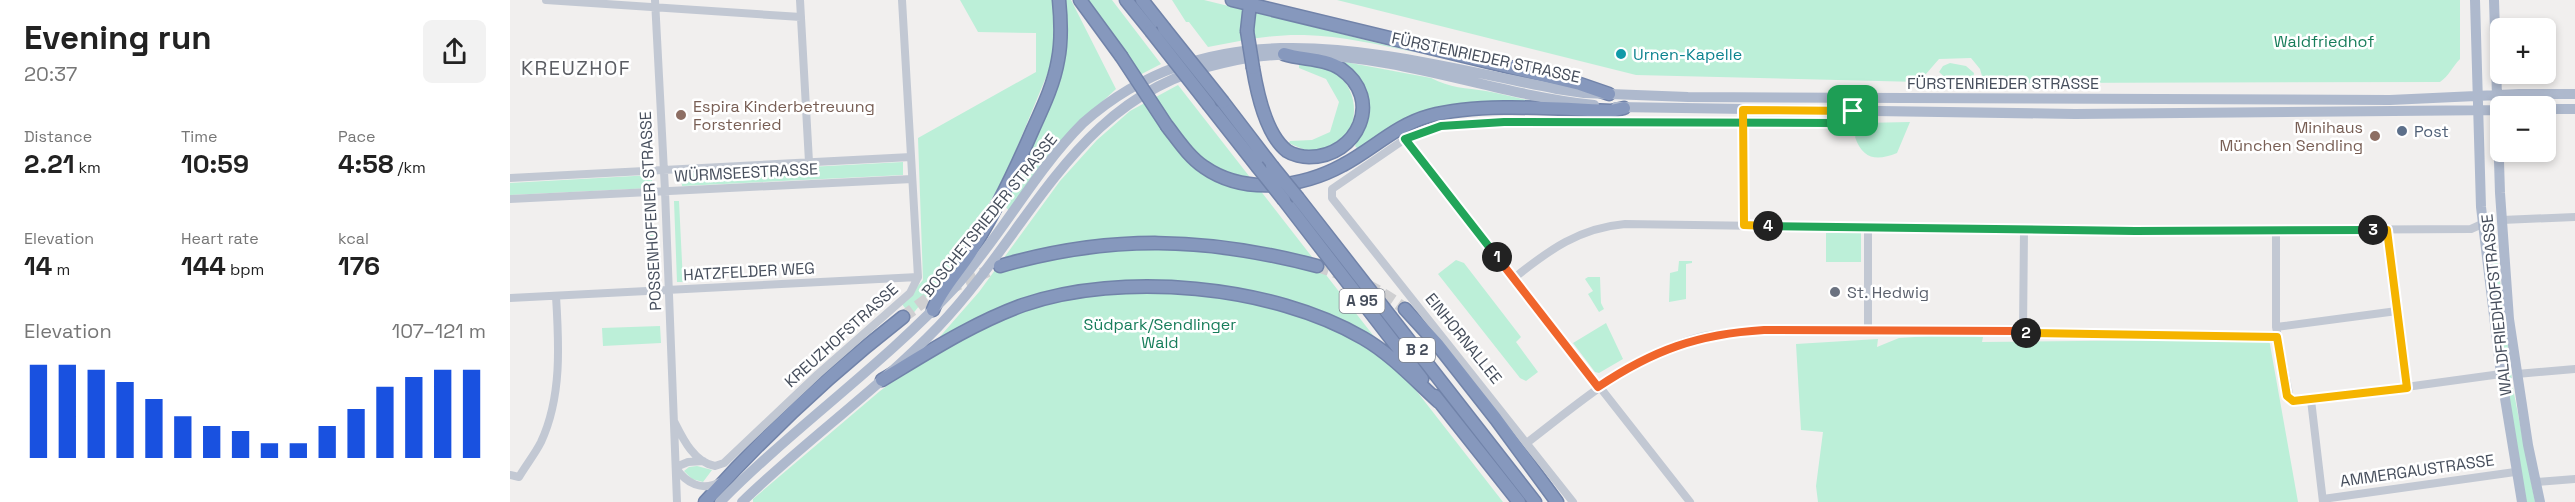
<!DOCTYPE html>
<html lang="en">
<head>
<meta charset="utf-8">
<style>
	:root { --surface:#fff; --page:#f2f2f2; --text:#222; --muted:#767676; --accent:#1951e0 }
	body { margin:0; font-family:"Space Grotesk",sans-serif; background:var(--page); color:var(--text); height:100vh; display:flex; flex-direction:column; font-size:22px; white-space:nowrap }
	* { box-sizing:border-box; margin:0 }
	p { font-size:20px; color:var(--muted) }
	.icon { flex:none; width:33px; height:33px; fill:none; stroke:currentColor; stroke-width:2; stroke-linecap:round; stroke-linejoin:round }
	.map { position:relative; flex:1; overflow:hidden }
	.details { display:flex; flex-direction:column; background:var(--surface); width:510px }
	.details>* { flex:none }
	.controls { position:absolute; left:1980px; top:18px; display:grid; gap:12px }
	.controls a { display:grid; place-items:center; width:66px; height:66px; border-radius:9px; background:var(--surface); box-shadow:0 3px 9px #0003; font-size:30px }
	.pin { position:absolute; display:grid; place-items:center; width:51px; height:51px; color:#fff; margin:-26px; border-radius:12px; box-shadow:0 3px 9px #0006 }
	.km { position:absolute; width:30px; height:30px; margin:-15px; border-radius:50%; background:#222; color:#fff; font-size:16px; line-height:30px; text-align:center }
	.round { display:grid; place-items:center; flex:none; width:63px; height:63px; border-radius:9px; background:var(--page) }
	.headline { display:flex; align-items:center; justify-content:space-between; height:102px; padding:0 24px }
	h1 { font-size:33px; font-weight:800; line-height:45px }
	.stats { display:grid; grid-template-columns:repeat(3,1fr); gap:9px; height:102px; padding:6px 24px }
	.stats div { display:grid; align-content:center }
	.stats b { font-size:26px; font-weight:800 }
	.stats small { font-size:16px; font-weight:400 }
	.stats p { font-size:16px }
	.chart { height:168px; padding:12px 24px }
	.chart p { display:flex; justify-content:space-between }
	.chart svg { width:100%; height:108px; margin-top:6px; stroke:var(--accent); stroke-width:6 }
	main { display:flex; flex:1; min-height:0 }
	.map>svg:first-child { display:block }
	.green { fill:#bcefd8 }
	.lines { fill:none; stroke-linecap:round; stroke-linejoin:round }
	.highway-tunnel { stroke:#cfcfd1; stroke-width:12; stroke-dasharray:12 6; stroke-linecap:butt }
	.highway-casing { stroke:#7183a9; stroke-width:15 }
	.minor { stroke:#c2c8d3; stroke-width:8 }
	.major { stroke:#aeb9cd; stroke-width:10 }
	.highway { stroke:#8698bd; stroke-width:12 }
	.highway-bridge-casing { stroke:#7183a9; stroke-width:15; stroke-linecap:butt }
	.highway-bridge { stroke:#8698bd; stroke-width:12 }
	.split-1-casing { stroke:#fff; stroke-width:12 }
	.split-2-casing { stroke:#fff; stroke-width:12 }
	.split-3-casing { stroke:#fff; stroke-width:12 }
	.split-4-casing { stroke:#fff; stroke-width:12 }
	.split-5-casing { stroke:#fff; stroke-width:12 }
	.split-1 { stroke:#22a559; stroke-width:8 }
	.split-2 { stroke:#f0652b; stroke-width:8 }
	.split-3 { stroke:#f5b400; stroke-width:8 }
	.split-4 { stroke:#22a559; stroke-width:8 }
	.split-5 { stroke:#f5b400; stroke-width:8 }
	.culture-dot { fill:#0f9aa8; stroke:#fff; stroke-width:2 }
	.education-dot { fill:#8d6e63; stroke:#fff; stroke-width:2 }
	.service-dot { fill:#5c6f8a; stroke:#fff; stroke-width:2 }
	.worship-dot { fill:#6b7280; stroke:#fff; stroke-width:2 }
	.labels { text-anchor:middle; stroke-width:5; stroke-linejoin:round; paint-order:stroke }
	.shield { fill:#fff; stroke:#7e838d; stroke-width:1.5 }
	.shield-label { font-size:15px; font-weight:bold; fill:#464e5c }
	.park-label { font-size:16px; fill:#177d5a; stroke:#fff }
	.culture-label { font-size:16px; fill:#0d838f; stroke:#fff; text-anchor:start }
	.street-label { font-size:16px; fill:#464e5c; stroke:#fff }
	.education-label { font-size:16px; fill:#785e54; stroke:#fff; text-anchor:start }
	.service-label { font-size:16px; fill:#4e5e75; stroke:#fff; text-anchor:start }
	.worship-label { font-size:16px; fill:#5b616d; stroke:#fff; text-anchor:start }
	.quarter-label { font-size:20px; letter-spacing:1.5px; fill:#5b5d63; stroke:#fff }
</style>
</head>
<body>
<main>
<section class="details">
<div class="headline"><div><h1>Evening run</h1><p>20:37</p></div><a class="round"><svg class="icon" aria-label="share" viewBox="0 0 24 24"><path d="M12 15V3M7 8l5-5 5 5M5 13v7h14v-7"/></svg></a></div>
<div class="stats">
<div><p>Distance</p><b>2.21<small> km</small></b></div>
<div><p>Time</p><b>10:59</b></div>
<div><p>Pace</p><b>4:58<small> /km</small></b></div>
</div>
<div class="stats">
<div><p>Elevation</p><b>14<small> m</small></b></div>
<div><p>Heart rate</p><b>144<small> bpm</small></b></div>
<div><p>kcal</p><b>176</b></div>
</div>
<div class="chart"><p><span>Elevation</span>107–121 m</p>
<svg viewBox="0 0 160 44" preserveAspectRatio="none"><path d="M5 44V6M15 44V6M25 44V8M35 44V13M45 44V20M55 44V27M65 44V31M75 44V33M85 44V38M95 44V38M105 44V31M115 44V24M125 44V15M135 44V11M145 44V8M155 44V8"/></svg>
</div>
</section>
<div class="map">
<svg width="2065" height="502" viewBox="0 0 2065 502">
	<rect width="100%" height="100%" fill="#f1efee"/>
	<path class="green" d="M450 0H543L545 27 541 65 503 157 487 190 441 267 401 316 392 304 413 280 408 138 526 72V33L468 32Z
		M554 0H561L606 89 555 136 499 211 493 203 537 111Z
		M574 0H602L651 64 620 80Z
		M662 0H694L908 53C871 45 832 36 794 35 761 34 729 41 698 47L679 22H676Z
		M827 0H1950V59C1942 67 1939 76 1930 82L1474 83 1470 69 1461 58 1429 59 1409 82 1126 75Z
		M830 61 921 78C940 88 956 88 976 91 992 94 1007 98 1022 101V105L886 124 848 149 845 146C865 107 862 90 830 61Z
		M789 63C802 66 818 67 829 76 858 101 843 157 801 151 793 150 786 146 779 143L780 141 802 140 820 132 829 102 816 79 789 68Z
		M1440 63 1456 66 1464 73 1463 79 1438 80 1429 72 1433 66Z
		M668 85 993 502H243V499L370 391 405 365 469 292 550 181 587 140 620 111Z
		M1400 122 1387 153C1367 161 1353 160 1345 137L1352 123Z
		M393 162V175L172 186 171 174Z
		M142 175V188L0 195V183Z
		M143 201 146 283H141L137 202Z
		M164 201H169L173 282H167Z
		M1978 222 1983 223 2002 380 1994 382Z
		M1351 232V262H1316V233Z
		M946 260 954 263 1011 337 1006 342 1028 372 1016 381 1010 378 928 274Z
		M1169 261H1182V263L1176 264V299L1159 302 1160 273 1168 271Z
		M1078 277H1090L1091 303 1094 309 1089 312 1078 294 1083 291 1075 279Z
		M1096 323 1113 359 1089 373 1085 372 1063 343Z
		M150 326 151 343 93 346 92 328Z
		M1451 334 1473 337 1472 342 1759 339 1788 502H1308L1306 486 1313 432 1291 430 1286 344 1368 339 1367 347 1389 338Z
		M2003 388 2025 502H2016L1997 389Z
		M187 466 202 470 193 482 182 479 174 471 179 467Z"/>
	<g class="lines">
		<path class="highway-tunnel" d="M807 266C841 277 866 287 895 309
			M393 317 420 297 478 271"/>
		<g class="highway-casing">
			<path id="highway" d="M570 0 611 56
				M616 0 641 31
				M632 0 654 28
				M722 0 1070 84 1099 94
				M737 31 740 4
				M743 68C747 92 756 135 777 151 783 155 793 157 799 157 848 157 874 99 831 69 815 58 793 60 774 54
				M713 102 762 166
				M699 105 747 166
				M657 126C668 140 679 157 694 167 734 195 791 188 833 165 862 150 886 125 919 116 970 102 1048 109 1101 111L1114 108
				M788 198 1025 502
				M774 200 912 379
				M490 266C601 234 696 237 807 266
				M895 309 927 344 986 419 1047 502
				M423 310C431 289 448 272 460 253 485 213 505 171 523 129 533 107 544 84 548 60 552 40 551 20 549 0
				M372 380C417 353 463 323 513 305 611 271 763 285 853 338 881 354 905 380 929 402
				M925 396 1009 502
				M195 502C256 434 321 373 393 317"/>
		</g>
		<path class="minor" d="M36 0 291 17
			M145 0 155 191 167 502
			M290 0 299 162
			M1233 110 1234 225
			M895 139 1180 502
			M0 178 401 157
			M0 199 402 179
			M1992 220 2065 217
			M1766 230V327L1780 399 1783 401 1801 400 1991 374
			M1877 230 1897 388
			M1004 278C1039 250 1069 228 1115 224L1625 231 1961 229 1972 224
			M0 298 408 277
			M1766 327 1887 311
			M1358 331V227
			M1513 333 1514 229
			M2007 374 2065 369
			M1801 400 1813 502
			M164 421C172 437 184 463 205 466L214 463 308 374 400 293 408 277 392 0
			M1018 442C1073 400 1125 353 1194 336 1214 332 1234 331 1254 330L1508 331 1513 333 1767 337
			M166 467 178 462 193 461
			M166 468C176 483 192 492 210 482
			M0 475 9 477C16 465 25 454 31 442 52 397 49 344 46 296
			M2026 482 2065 479
			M1813 499 2005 472
			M1063 502 822 198V189L895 139 931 126 947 124 1326 123 1339 116 1343 111"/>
		<path class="major" d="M1965 0 1971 207 1991 374 2012 502
			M1984 0 1990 193 1999 319 2018 445 2030 502
			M799 55C896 57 988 95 1084 105
			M1106 107 1565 114 1990 110
			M2036 109H2065
			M210 502C285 426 373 365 446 286 492 235 524 172 573 123 712 0 884 58 1047 89L1074 93 1178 97 1880 100 2009 94H2065
			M232 502C295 441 367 390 428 327 523 228 565 95 713 63 735 58 758 54 780 55"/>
		<use href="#highway" class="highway"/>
		<g class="highway-bridge-casing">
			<path id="highway-bridge" d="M654 28 713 102
				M641 31 699 105
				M737 31 743 68
				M611 56 657 126
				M747 166 774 200
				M762 166 788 198"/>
		</g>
		<use href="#highway-bridge" class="highway-bridge"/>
	</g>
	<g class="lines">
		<g class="split-1-casing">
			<path id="split-1" d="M987 257 895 139 931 126 994 122 1326 123 1339 116 1343 111"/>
		</g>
		<g class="split-2-casing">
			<path id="split-2" d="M987 257 1088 387C1143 350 1188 334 1254 330L1508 331 1516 333"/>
		</g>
		<g class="split-3-casing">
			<path id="split-3" d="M1516 333 1767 337 1777 396 1783 401 1897 388 1877 230H1863"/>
		</g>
		<g class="split-4-casing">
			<path id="split-4" d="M1258 226 1625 231 1863 230"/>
		</g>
		<g class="split-5-casing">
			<path id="split-5" d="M1258 226 1234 225 1233 110 1343 111"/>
		</g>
		<use href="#split-1" class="split-1"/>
		<use href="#split-2" class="split-2"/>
		<use href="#split-3" class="split-3"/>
		<use href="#split-4" class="split-4"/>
		<use href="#split-5" class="split-5"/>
	</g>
	<circle class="culture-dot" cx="1111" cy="54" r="6"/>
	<g class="education-dot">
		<circle cx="171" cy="115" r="6"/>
		<circle cx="1865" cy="136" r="6"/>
	</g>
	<circle class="service-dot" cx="1892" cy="131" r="6"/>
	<circle class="worship-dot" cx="1325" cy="292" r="6"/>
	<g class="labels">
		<g class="shield">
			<rect x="829.5" y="289" width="45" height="24" rx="4.5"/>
			<rect x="889" y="338" width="36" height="24" rx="4.5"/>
		</g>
		<g class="shield-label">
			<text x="852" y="306">A 95</text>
			<text x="907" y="355">B 2</text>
		</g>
		<g class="park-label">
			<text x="1814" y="47">Waldfriedhof</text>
			<text x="650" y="330">Südpark/Sendlinger<tspan x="650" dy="18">Wald</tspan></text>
		</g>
		<g class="culture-label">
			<text x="1123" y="60">Urnen-Kapelle</text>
		</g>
		<g class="street-label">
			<text transform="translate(976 57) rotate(12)" y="6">FÜRSTENRIEDER STRASSE</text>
			<text x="1493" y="89">FÜRSTENRIEDER STRASSE</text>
			<text transform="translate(236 172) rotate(-3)" y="6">WÜRMSEESTRASSE</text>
			<text transform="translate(140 211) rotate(-93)" y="6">POSSENHOFENER STRASSE</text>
			<text transform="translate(479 215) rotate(-51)" y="6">BOSCHETSRIEDER STRASSE</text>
			<text transform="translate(239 271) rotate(-3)" y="6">HATZFELDER WEG</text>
			<text transform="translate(1986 305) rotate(-96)" y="6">WALDFRIEDHOFSTRASSE</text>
			<text transform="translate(331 335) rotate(-42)" y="6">KREUZHOFSTRASSE</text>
			<text transform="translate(954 338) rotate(51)" y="6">EINHORNALLEE</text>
			<text transform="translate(1907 470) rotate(-8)" y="6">AMMERGAUSTRASSE</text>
		</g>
		<g class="education-label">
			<text x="183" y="112">Espira Kinderbetreuung<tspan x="183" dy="18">Forstenried</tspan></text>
			<text x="1853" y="133" text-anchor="end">Minihaus<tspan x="1853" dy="18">München Sendling</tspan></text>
		</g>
		<g class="service-label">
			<text x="1904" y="137">Post</text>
		</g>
		<g class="worship-label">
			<text x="1337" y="298">St. Hedwig</text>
		</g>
		<g class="quarter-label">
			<text x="66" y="75">KREUZHOF</text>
		</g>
	</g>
</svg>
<div class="controls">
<a>+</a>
<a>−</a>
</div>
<div class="pin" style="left:1343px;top:111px;background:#1e9e55"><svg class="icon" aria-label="arrive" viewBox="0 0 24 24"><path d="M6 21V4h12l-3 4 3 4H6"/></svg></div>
<b class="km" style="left:987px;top:257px">1</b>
<b class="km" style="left:1516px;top:333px">2</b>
<b class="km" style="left:1863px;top:230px">3</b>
<b class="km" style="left:1258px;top:226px">4</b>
</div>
</main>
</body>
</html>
